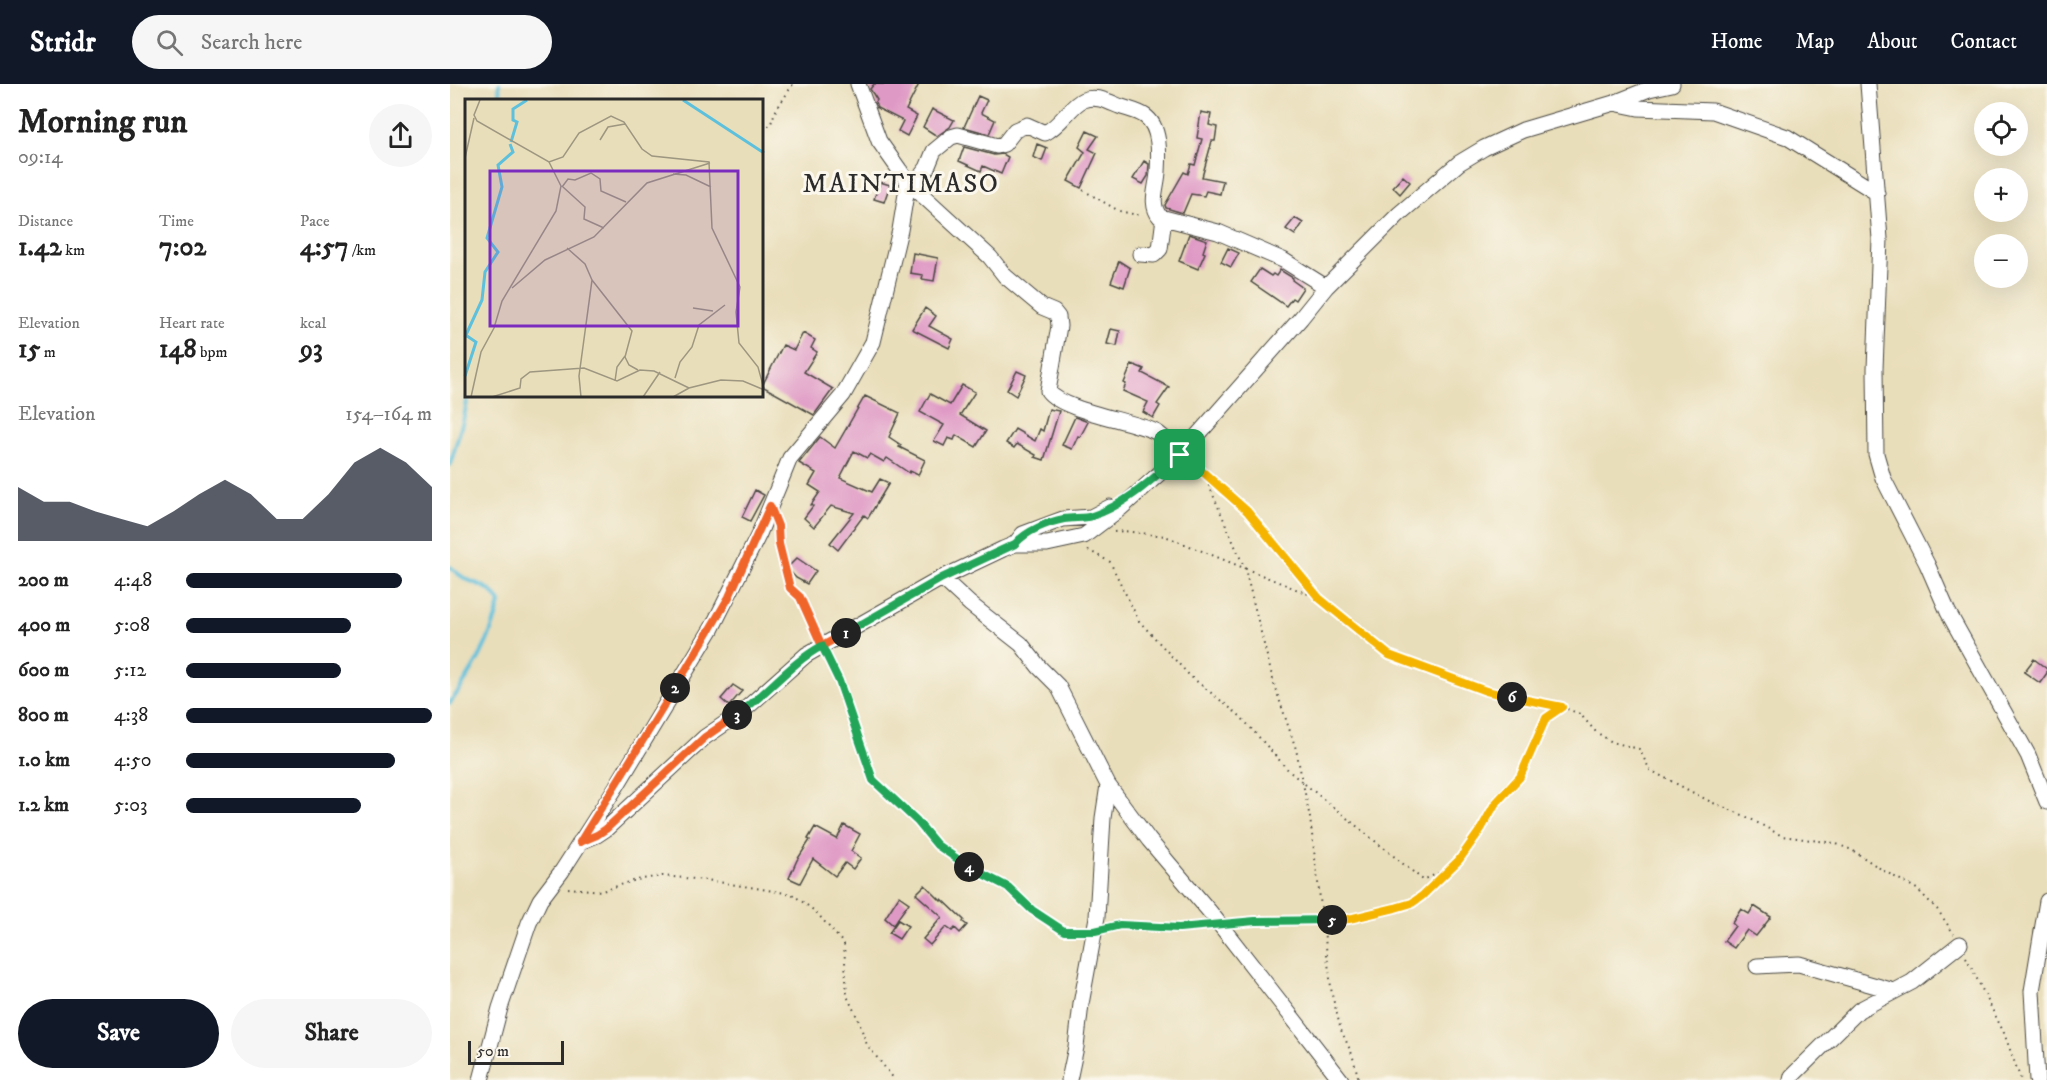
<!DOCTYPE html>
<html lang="en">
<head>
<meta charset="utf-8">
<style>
	:root { --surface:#fff; --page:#f6f6f6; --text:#222; --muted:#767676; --accent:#111827 }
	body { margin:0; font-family:"IM FELL DW Pica",serif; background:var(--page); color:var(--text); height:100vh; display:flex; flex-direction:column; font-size:22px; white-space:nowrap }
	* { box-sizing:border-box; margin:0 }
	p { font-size:20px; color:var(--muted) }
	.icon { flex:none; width:33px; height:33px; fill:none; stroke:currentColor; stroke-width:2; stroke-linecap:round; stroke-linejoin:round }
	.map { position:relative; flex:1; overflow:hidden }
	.panel { display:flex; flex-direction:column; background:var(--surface); width:450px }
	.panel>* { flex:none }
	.fabs { position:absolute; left:1524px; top:18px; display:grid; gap:12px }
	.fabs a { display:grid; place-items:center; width:54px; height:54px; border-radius:50%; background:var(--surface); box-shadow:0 6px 24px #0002; font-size:30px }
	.scale { position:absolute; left:18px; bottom:15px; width:96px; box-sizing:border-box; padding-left:6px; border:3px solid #2b2b2b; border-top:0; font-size:16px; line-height:21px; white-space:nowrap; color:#2b2b2b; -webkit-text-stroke:4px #fbf7ec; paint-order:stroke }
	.pin { position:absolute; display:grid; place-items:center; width:51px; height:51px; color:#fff; margin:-26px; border-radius:12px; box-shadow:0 3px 9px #0006 }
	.km { position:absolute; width:30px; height:30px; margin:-15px; border-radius:50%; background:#222; color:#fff; font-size:16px; line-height:30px; text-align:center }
	.round { display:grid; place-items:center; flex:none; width:63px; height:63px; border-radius:32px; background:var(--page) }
	.summary { display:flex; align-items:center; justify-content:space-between; height:102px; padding:0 18px }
	h1 { font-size:33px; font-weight:700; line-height:45px }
	.stats { display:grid; grid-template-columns:repeat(3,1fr); gap:9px; height:102px; padding:6px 18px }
	.stats div { display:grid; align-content:center }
	.stats b { font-size:26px; font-weight:700 }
	.stats small { font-size:16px; font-weight:400 }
	.stats p { font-size:16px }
	.chart { height:168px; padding:12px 18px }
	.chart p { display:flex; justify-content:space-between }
	.chart svg { width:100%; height:108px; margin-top:6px; fill:var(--accent); opacity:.7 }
	.primary-button { display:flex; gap:12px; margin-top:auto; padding:12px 18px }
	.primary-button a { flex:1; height:69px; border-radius:36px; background:var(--accent); color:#fff; font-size:24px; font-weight:700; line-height:69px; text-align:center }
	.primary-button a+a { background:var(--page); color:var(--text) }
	ul { padding:0 18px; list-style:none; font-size:20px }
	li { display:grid; grid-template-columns:96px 72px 1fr; align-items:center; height:45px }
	li i { height:15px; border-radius:8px; background:var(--accent) }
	header { display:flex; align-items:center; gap:36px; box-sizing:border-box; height:84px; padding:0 30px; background:var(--accent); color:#fff }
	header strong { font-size:28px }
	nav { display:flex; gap:33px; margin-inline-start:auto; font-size:21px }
	.search { width:420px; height:54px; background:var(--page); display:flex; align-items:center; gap:15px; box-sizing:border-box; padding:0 21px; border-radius:33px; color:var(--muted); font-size:22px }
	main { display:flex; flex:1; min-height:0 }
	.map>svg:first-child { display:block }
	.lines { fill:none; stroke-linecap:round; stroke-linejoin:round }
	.stream { stroke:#5dc0dc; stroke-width:4 }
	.building { fill:#df99c5 }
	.minor-casing { stroke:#484640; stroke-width:17 }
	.path { stroke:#484640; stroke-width:2; stroke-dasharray:1.5 4.5; stroke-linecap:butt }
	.minor { stroke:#fff; stroke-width:15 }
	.split-1-casing { stroke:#fff; stroke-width:12 }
	.split-2-casing { stroke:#fff; stroke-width:12 }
	.split-3-casing { stroke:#fff; stroke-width:12 }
	.split-4-casing { stroke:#fff; stroke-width:12 }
	.split-5-casing { stroke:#fff; stroke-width:12 }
	.split-6-casing { stroke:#fff; stroke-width:12 }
	.split-7-casing { stroke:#fff; stroke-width:12 }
	.split-1 { stroke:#22a559; stroke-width:8 }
	.split-2 { stroke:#f0652b; stroke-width:8 }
	.split-3 { stroke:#f0652b; stroke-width:8 }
	.split-4 { stroke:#22a559; stroke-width:8 }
	.split-5 { stroke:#22a559; stroke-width:8 }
	.split-6 { stroke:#f5b400; stroke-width:8 }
	.split-7 { stroke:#f5b400; stroke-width:8 }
	.labels { text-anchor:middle; stroke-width:6; stroke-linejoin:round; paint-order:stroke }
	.quarter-label { font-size:27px; letter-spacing:1.5px; fill:#2b2b2b; stroke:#fbf7ec }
	.inset-river { fill:none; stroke:#5dc0dc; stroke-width:3 }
	.inset-road { fill:none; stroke:#9d9681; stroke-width:1.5 }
	.view { fill:#7b2cbf; fill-opacity:0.15; stroke:#7b2cbf; stroke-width:3 }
	.inset-edge { fill:none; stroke:#2b2b2b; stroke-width:3 }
</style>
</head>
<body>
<header>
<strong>Stridr</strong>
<div class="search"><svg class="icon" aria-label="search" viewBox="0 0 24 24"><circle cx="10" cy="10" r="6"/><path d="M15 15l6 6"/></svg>Search here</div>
<nav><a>Home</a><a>Map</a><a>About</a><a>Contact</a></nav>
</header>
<main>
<section class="panel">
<div class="summary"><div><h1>Morning run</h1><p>09:14</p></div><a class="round"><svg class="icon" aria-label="share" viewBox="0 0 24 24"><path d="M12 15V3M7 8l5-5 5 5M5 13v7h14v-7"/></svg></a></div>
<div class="stats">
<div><p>Distance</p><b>1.42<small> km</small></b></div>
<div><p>Time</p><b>7:02</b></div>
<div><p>Pace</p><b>4:57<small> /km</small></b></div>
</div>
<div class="stats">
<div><p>Elevation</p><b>15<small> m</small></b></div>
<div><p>Heart rate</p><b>148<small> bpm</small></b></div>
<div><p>kcal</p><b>93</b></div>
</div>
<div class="chart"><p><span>Elevation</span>154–164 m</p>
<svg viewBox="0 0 160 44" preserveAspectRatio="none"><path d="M0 44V22L10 28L20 28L30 32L40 35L50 38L60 32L70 25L80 19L90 25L100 35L110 35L120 25L130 12L140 6L150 12L160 22V44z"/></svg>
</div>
<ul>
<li><b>200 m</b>4:48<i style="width:88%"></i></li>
<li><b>400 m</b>5:08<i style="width:67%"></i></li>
<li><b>600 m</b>5:12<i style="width:63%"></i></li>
<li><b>800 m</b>4:38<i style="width:100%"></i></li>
<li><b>1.0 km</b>4:50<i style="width:85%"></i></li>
<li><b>1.2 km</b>5:03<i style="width:71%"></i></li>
</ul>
<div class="primary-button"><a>Save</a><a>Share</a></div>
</section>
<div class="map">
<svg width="1597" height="996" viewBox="0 0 1597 996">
	<rect width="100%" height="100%" fill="#fbf7ec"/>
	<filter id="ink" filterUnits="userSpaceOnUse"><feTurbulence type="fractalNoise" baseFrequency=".0167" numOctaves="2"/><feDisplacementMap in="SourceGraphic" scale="12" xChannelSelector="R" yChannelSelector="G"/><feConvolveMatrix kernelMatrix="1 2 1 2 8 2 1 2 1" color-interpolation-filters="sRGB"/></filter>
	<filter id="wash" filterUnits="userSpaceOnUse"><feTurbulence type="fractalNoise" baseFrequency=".008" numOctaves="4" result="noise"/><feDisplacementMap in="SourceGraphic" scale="24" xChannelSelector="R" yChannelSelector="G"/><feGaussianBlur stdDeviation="1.35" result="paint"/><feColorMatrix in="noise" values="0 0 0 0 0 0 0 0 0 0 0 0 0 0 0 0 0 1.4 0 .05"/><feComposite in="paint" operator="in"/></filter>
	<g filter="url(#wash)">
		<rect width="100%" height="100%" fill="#e9deba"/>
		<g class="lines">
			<path class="stream" d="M49 0 50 16
				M0 381 14 333 18 312
				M0 483C5 487 10 492 16 495 31 502 42 503 50 519 39 560 25 585 0 619"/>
		</g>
		<g id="blocks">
			<path class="building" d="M424 0H469L456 26 467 32 457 52 448 47 453 37 427 24 425 19 427 16 420 5Z
				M528 12 537 16 531 29 545 36 539 50 514 43Z
				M482 25 504 36 500 43 487 52 473 43Z
				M751 28 761 30 759 41 767 43 765 57H762L752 93 773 97 770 110 756 107 754 112 741 110 733 129 716 124 715 121 734 88 738 90 741 80 745 81 752 55 747 54Z
				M637 47 648 52 639 65 647 69 631 104 618 97 635 68 629 63Z
				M587 60 597 64 592 77 583 73Z
				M514 63 544 71 553 70 558 73 551 90 533 82 531 87 509 77Z
				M694 77 699 80 698 92 693 100 683 95Z
				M953 92 960 98 950 110 943 103Z
				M430 98 440 101 434 118 424 115Z
				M845 134 853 139 845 151 836 145Z
				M739 150 757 156 753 168 755 169 748 185 729 177Z
				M778 164 789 169 781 183 771 178Z
				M463 169 488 174 484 197 472 195 473 191 460 189Z
				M669 177 680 184 674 203 661 198Z
				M810 185 821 192 823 190 826 192 830 186 843 194 842 196 853 204 845 216 842 214 836 222 801 198Z
				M475 224 486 232 479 242 503 255 499 264 462 245Z
				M661 245 670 247 667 262 657 260Z
				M353 249 365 256 361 264 367 268 354 288 383 305 364 331 312 302 333 261 344 266Z
				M682 280 694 285 692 289 719 303 707 320 710 322 703 334 693 328 698 318 673 307 676 300 674 299Z
				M567 287 576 291 566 312 557 306Z
				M512 301 525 308 510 331 536 347 526 363 506 351 504 356 498 354 494 362 484 357 494 341 470 328 480 310 500 321Z
				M415 312 450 329 439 353 451 361 449 363 475 376 468 391 460 387 459 389 437 374 434 378 420 370 417 374 404 367 390 394 422 408 430 395 439 399 418 434 414 431 388 466 380 459 404 429 381 422 364 443 354 434 363 422 361 421 370 408 359 401 366 389 349 379 370 353 385 364Z
				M599 325 609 327 594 376 585 373 586 371 567 360 564 364 556 359 565 345 585 357 590 345 593 347Z
				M625 333 638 338 630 353 628 352 622 365 612 361Z
				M305 406 314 411 300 437 292 433Z
				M347 474 366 487 357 500 346 494 337 484Z
				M1584 575 1597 585V589L1590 599 1574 588Z
				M283 601 292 607 279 622 271 615Z
				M394 741 410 750 401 767 411 774 403 785 395 779 385 792 363 775 350 799 339 794 347 776 360 756 358 755 365 743 387 755Z
				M475 801 491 817 492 815 514 836 513 838 517 841 510 849 505 844 502 847 496 843 480 861 473 855 492 833 466 810Z
				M449 812 459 819 443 841 435 834Z
				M1304 822 1321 833 1306 852 1297 846 1284 864 1274 857 1285 842 1282 839 1291 825 1299 830Z
				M448 836 458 842 449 855 439 849Z"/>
		</g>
	</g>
	<g filter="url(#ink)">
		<use href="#blocks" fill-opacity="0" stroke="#484640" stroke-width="1.5"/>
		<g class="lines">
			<g class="minor-casing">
				<path id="minor" d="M1418 0 1430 155 1425 285 1426 370 1433 394 1477 480 1498 528 1578 671 1597 718
					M1164 19 1188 24 1263 27 1337 53 1427 109
					M458 98 540 173 555 192 592 223 604 228 608 233 609 242 598 307C613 327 681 336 706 348 715 353 723 364 730 371
					M462 103 477 84 484 67 501 53 508 51 547 62 554 60 565 46 577 41 595 49C611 41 621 21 633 16 645 11 657 17 669 22 677 25 688 27 695 32 711 43 709 71 708 88 707 104 699 120 710 133L768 148 833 176 876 203
					M690 170 704 171 710 165 714 134
					M565 460 573 450 613 435 641 433 660 423
					M492 494 520 520 571 560 589 583 608 602 658 701 653 734 647 833 631 920 626 963 619 996
					M658 701 699 756 760 828 891 996
					M130 758 147 751 156 745 255 653 292 628 356 571 492 494 553 465 565 460H597L634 452 671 424 730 371 851 234 876 203 949 130 1009 79 1034 64 1073 46 1164 19 1199 5 1222 0
					M1307 882 1349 880 1444 907
					M31 996 50 924 79 839 90 816 112 787 166 703 262 544 309 450 340 374 393 311 423 258 450 146 458 98 429 57 408 0
					M1341 996 1342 992 1409 926 1462 898 1510 860
					M1587 996 1582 907 1597 817"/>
			</g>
			<path class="path" d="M312 41 320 42 325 28 343 0
				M633 106 669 127 692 132
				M742 380 797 427 869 514 939 571 1036 607 1112 623 1130 630 1146 648 1162 658 1189 665 1200 686 1261 718 1295 732 1332 752 1384 759 1402 766 1434 787 1467 805 1487 825 1504 850
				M754 390 795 485 824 600 846 665 860 734 882 911 891 946 902 970 909 996
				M328 441 329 460 340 504 350 513 367 549
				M664 448 674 447 715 452 868 514
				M638 466 660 478 689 537 740 592 790 632 840 688 973 796 998 785 1009 776 1031 745 1045 720 1070 693 1096 634 1112 623
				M378 574 413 661 423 696 467 737 487 761 520 784 557 803 582 826 614 847H631
				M118 804 152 807 186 796 212 792 256 796 342 810 366 828 394 860 397 912 408 935 417 961 445 996
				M786 839 845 835 872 837 899 835 929 828 962 819 972 812 998 785
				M657 844 670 841 729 844 753 842
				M1516 873 1554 949 1571 996"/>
			<use href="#minor" class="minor"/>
		</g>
	</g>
	<g class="lines" filter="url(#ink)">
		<g class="split-1-casing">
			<path id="split-1" d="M396 549 492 494 565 460C576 447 598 438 614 435 623 433 634 435 642 432 676 421 704 394 730 371"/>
		</g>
		<g class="split-2-casing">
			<path id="split-2" d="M225 604 279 513 320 422 328 442 329 460 340 504 350 513 372 562 396 549"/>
		</g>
		<g class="split-3-casing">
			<path id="split-3" d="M225 604 130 758 147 751 156 745 255 653 287 631"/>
		</g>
		<g class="split-4-casing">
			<path id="split-4" d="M287 631C317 610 340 579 372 562L389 597 423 696 467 737 487 761 519 783"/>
		</g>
		<g class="split-5-casing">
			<path id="split-5" d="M519 783 558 803 582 826 614 847H645L670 841 729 844 805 837 882 836"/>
		</g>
		<g class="split-6-casing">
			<path id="split-6" d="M882 836 899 835 945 824 962 819 972 812 1009 776 1031 745 1045 720 1070 693 1096 634 1112 623 1062 613"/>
		</g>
		<g class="split-7-casing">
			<path id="split-7" d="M730 371 753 388 797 427 869 514 939 571 1036 607 1062 613"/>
		</g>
		<use href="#split-1" class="split-1"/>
		<use href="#split-2" class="split-2"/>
		<use href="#split-3" class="split-3"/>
		<use href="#split-4" class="split-4"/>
		<use href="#split-5" class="split-5"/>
		<use href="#split-6" class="split-6"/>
		<use href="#split-7" class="split-7"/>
	</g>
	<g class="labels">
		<g class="quarter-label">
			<text x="451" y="108">MAINTIMASO</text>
		</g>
	</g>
	<g transform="translate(15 15)">
		<rect width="298" height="298" fill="#e9deba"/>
		<path class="inset-river" d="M218 1 299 54M46 43 52 23 48 21V10L62 1M0 238 17 201 20 173 33 153 22 139 37 88 33 66 48 53 45 45M0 277 11 243 2 237"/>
		<path class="inset-road" d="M15 1 9 16 12 22 84 63 98 58 114 34 146 17 159 23 177 50 187 57 244 63 247 129 275 188 271 213 274 244 293 268 299 290M135 41 143 28 160 25M0 59 9 19M208 75 221 76 246 88M97 88 103 80 110 81 126 74 135 80 136 92 161 103M98 88 120 108 119 120 139 129M102 149 120 165 127 181 114 277 116 298M127 181 167 232 160 258 164 266 173 271M47 189 80 161 129 138 182 84 245 64M228 209 248 212M210 279 215 263 227 248 234 226 260 206M150 282 152 268 160 257M6 298 16 253 29 229 37 202 91 112 96 87 84 63M27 298 55 289 56 280 65 273 119 269 152 282 175 271 189 272 224 289M178 298 195 273M208 298 224 289 256 281 278 282 297 290"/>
		<path class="view" d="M25 72H273V227H25Z"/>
		<rect width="298" height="298" class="inset-edge"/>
	</g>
</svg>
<div class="fabs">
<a><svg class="icon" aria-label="locate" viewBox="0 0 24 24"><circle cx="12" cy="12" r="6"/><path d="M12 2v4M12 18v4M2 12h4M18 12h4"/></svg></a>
<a>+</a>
<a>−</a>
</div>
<div class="scale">50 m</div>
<div class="pin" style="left:730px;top:371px;background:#1e9e55"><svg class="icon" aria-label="arrive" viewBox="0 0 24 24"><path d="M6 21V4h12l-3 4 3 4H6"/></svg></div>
<b class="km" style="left:396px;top:549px">1</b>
<b class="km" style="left:225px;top:604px">2</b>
<b class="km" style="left:287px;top:631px">3</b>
<b class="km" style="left:519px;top:783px">4</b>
<b class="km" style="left:882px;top:836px">5</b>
<b class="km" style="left:1062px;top:613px">6</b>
</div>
</main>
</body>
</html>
